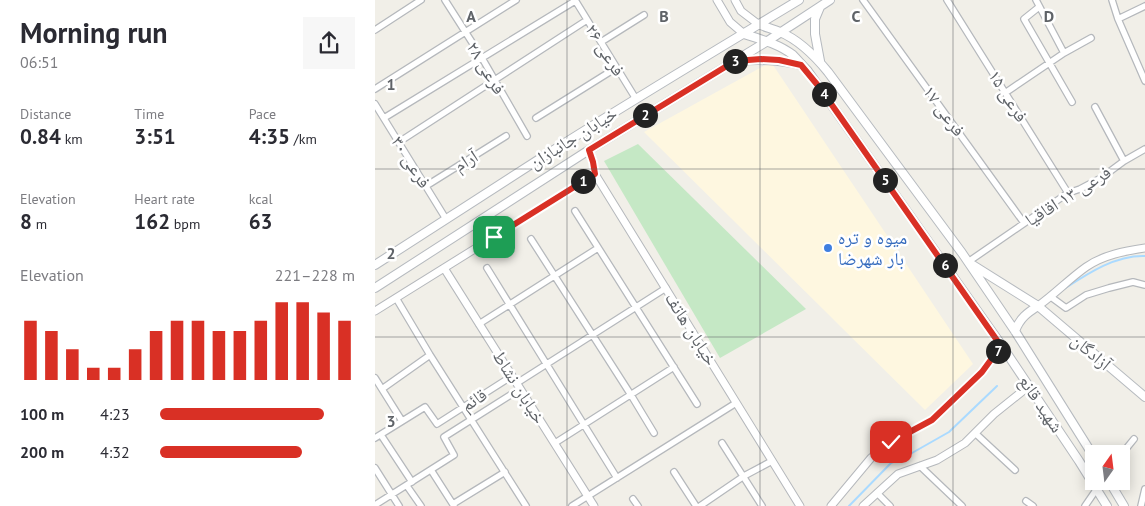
<!DOCTYPE html>
<html lang="en">
<head>
<meta charset="utf-8">
<style>
	:root { --surface:#fff; --page:#f7f7f7; --text:#2b2b33; --muted:#7c7c81; --accent:#d93025 }
	body { margin:0; font-family:"PT Sans","Noto Naskh Arabic",sans-serif; background:var(--page); color:var(--text); height:100vh; display:flex; flex-direction:column; font-size:19px; white-space:nowrap }
	* { box-sizing:border-box; margin:0 }
	p { font-size:16px; color:var(--muted) }
	.icon { flex:none; width:28px; height:28px; fill:none; stroke:currentColor; stroke-width:2; stroke-linecap:round; stroke-linejoin:round }
	.map { position:relative; flex:1; overflow:hidden }
	.drawer { display:flex; flex-direction:column; background:var(--surface); width:375px }
	.drawer>* { flex:none }
	.needle { width:32px; rotate:14deg }
	.tools { position:absolute; left:710px; top:445px; display:grid; gap:10px }
	.tools a { display:grid; place-items:center; width:45px; height:45px; border-radius:0px; background:var(--surface); box-shadow:0 2px 12px #0003; font-size:25px }
	.pin { position:absolute; display:grid; place-items:center; width:42px; height:42px; color:#fff; margin:-21px; border-radius:10px; box-shadow:0 2px 8px #0006 }
	.km { position:absolute; width:25px; height:25px; margin:-12px; border-radius:50%; background:#222; color:#fff; font-size:14px; line-height:25px; text-align:center }
	.round { display:grid; place-items:center; flex:none; width:52px; height:52px; border-radius:0px; background:var(--page) }
	.headline { display:flex; align-items:center; justify-content:space-between; height:85px; padding:0 20px }
	h1 { font-size:28px; font-weight:700; line-height:38px }
	.stats { display:grid; grid-template-columns:repeat(3,1fr); gap:8px; height:85px; padding:5px 20px }
	.stats div { display:grid; align-content:center }
	.stats b { font-size:21px; font-weight:700 }
	.stats small { font-size:14px; font-weight:400 }
	.stats p { font-size:14px }
	.chart { height:140px; padding:10px 20px }
	.chart p { display:flex; justify-content:space-between }
	.chart svg { width:100%; height:90px; margin-top:5px; stroke:var(--accent); stroke-width:6 }
	ul { padding:0 20px; list-style:none; font-size:16px }
	li { display:grid; grid-template-columns:80px 60px 1fr; align-items:center; height:38px }
	li i { height:12px; border-radius:6px; background:var(--accent) }
	main { display:flex; flex:1; min-height:0 }
	.map>svg:first-child { display:block }
	.commercial { fill:#fef7e0 }
	.green { fill:#c5e8c5 }
	.lines { fill:none; stroke-linecap:round; stroke-linejoin:round }
	.stream { stroke:#aadaff; stroke-width:2 }
	.minor-casing { stroke:#b5b8bc; stroke-width:8 }
	.tertiary-casing { stroke:#b5b8bc; stroke-width:9 }
	.secondary-casing { stroke:#b6babf; stroke-width:10 }
	.minor { stroke:#fff; stroke-width:5.5 }
	.tertiary { stroke:#fff; stroke-width:7 }
	.secondary { stroke:#fff; stroke-width:8 }
	.route-casing { stroke:#fff; stroke-width:10 }
	.route { stroke:#d93025; stroke-width:6 }
	.grid { fill:none; stroke:#5f6368; stroke-width:1; stroke-opacity:0.55 }
	.shop-dot { fill:#3f7fe0; stroke:#fff; stroke-width:2 }
	.labels { text-anchor:middle; stroke-width:5; stroke-linejoin:round; paint-order:stroke }
	.street-label { font-size:18px; fill:#5f6368; stroke:#fff }
	.shop-label { font-size:18px; fill:#366cbe; stroke:#fff; text-anchor:start }
	.grid-label { font-size:16px; text-anchor:middle; font-weight:bold; fill:#5f6368; stroke:#fff; stroke-width:5; stroke-linejoin:round; paint-order:stroke }
</style>
</head>
<body>
<main>
<section class="drawer">
<div class="headline"><div><h1>Morning run</h1><p>06:51</p></div><a class="round"><svg class="icon" aria-label="share" viewBox="0 0 24 24"><path d="M12 15V3M7 8l5-5 5 5M5 13v7h14v-7"/></svg></a></div>
<div class="stats">
<div><p>Distance</p><b>0.84<small> km</small></b></div>
<div><p>Time</p><b>3:51</b></div>
<div><p>Pace</p><b>4:35<small> /km</small></b></div>
</div>
<div class="stats">
<div><p>Elevation</p><b>8<small> m</small></b></div>
<div><p>Heart rate</p><b>162<small> bpm</small></b></div>
<div><p>kcal</p><b>63</b></div>
</div>
<div class="chart"><p><span>Elevation</span>221–228 m</p>
<svg viewBox="0 0 160 44" preserveAspectRatio="none"><path d="M5 44V15M15 44V20M25 44V29M35 44V38M45 44V38M55 44V29M65 44V20M75 44V15M85 44V15M95 44V20M105 44V20M115 44V15M125 44V6M135 44V6M145 44V11M155 44V15"/></svg>
</div>
<ul>
<li><b>100 m</b>4:23<i style="width:84%"></i></li>
<li><b>200 m</b>4:32<i style="width:73%"></i></li>
</ul>
</section>
<div class="map">
<svg width="770" height="506" viewBox="0 0 770 506">
	<rect width="100%" height="100%" fill="#f1efe8"/>
	<path class="commercial" d="M396 62 598 364 550 410 269 132Z"/>
	<path class="green" d="M263 144 431 309 345 358 229 161Z"/>
	<g class="lines">
		<path class="stream" d="M689 289C712 274 740 255 770 256
			M474 506 516 463 537 453 574 432 622 386"/>
		<g class="minor-casing">
			<path id="minor" d="M70 0 107 58 152 136
				M200 0 261 99
				M488 0 649 223
				M572 0 693 193
				M661 0 689 53
				M737 0 743 19 770 81
				M664 7 649 19 697 102
				M743 19 770 6
				M0 30 46 0
				M226 42 269 15
				M0 89 141 0
				M630 93 689 53 716 38
				M0 104 71 219
				M720 107 749 161
				M9 118 200 1
				M161 118 241 68
				M24 142 212 20
				M51 186 131 136
				M200 211 322 404
				M156 239 256 395 279 433
				M593 262 693 193 705 189 726 178 749 161 770 149
				M112 268 242 478
				M676 297 691 308 711 295 734 288 758 282 770 285
				M21 298 55 355 151 506
				M104 324 223 248
				M0 378 27 421
				M142 383 291 288
				M7 389 55 355
				M600 433 640 470
				M6 435 37 482
				M0 438 50 407 62 424 137 376
				M180 443 299 367
				M347 443 387 506
				M746 455 759 439
				M545 466 587 506
				M0 468 24 506
				M56 470 79 506
				M299 472 321 506
				M32 486 46 506
				M502 493 515 506
				M258 499 263 506
				M651 501 658 506
				M78 504 130 472
				M0 505 79 455 69 437 145 389
				M197 506 361 403
				M325 506 369 476 397 461
				M710 506 721 490
				M766 506 770 489"/>
		</g>
		<g class="tertiary-casing">
			<path id="tertiary" d="M342 0 355 22 369 34
				M360 0 366 11 383 24
				M214 150 218 162 220 174 425 506
				M69 268 219 506
				M663 306C680 294 694 279 711 267 728 255 750 251 770 248
				M0 311 220 174
				M456 506 496 458 516 442 557 420 607 372 627 346
				M488 506 523 474 562 460 590 443 619 414 654 386"/>
		</g>
		<g class="secondary-casing">
			<path id="secondary" d="M383 24C390 27 398 29 405 32 424 40 440 56 453 72L587 253 640 331 719 457
				M369 34C385 39 404 44 418 55 423 60 427 65 432 70L627 346 704 461 732 506
				M361 61C386 59 402 60 426 65
				M445 61 440 34V19L445 7
				M596 264 663 306C652 313 645 318 640 331
				M0 265C55 230 110 194 166 158 251 104 338 52 424 0
				M0 288 214 150 391 42 455 0
				M663 306 770 397
				M734 481 749 506"/>
		</g>
		<use href="#minor" class="minor"/>
		<use href="#tertiary" class="tertiary"/>
		<use href="#secondary" class="secondary"/>
	</g>
	<g class="lines">
		<g class="route-casing">
			<path id="route" d="M119 237 220 174 218 162 214 150 360 61 386 59 404 60 426 65 445 88 626 346 607 372 557 420 516 442"/>
		</g>
		<use href="#route" class="route"/>
	</g>
	<path class="grid" d="M192 0V506M385 0V506M578 0V506M0 169H770M0 337H770"/>
	<circle class="shop-dot" cx="453" cy="248" r="5"/>
	<g class="labels">
		<g class="street-label">
			<text transform="translate(230 50) rotate(58)" y="6">فرعی ۲۶</text>
			<text transform="translate(111 68) rotate(59)" y="6">فرعی ۲۸</text>
			<text transform="translate(633 96) rotate(58)" y="6">فرعی ۱۵</text>
			<text transform="translate(569 111) rotate(54)" y="6">فرعی ۱۷</text>
			<text transform="translate(198 138) rotate(-32)" y="6">خیابان جانبازان</text>
			<text transform="translate(91 161) rotate(-32)" y="6">آرام</text>
			<text transform="translate(36 162) rotate(58)" y="6">فرعی ۳۰</text>
			<text transform="translate(693 196) rotate(-32)" y="6">فرعی ۱۳ اقاقیا</text>
			<text transform="translate(316 329) rotate(58)" y="6">خیابان هاتف</text>
			<text transform="translate(716 352) rotate(40)" y="6">آزادگان</text>
			<text transform="translate(144 387) rotate(58)" y="6">خیابان نشاط</text>
			<text transform="translate(99 400) rotate(-33)" y="6">قائم</text>
			<text transform="translate(666 404) rotate(56)" y="6">شهید قانع</text>
		</g>
		<g class="shop-label">
			<text x="463" y="244">میوه و تره<tspan x="463" dy="21">بار شهرضا</tspan></text>
		</g>
	</g>
	<g class="grid-label">
		<text x="96" y="22">A</text>
		<text x="289" y="22">B</text>
		<text x="481" y="22">C</text>
		<text x="674" y="22">D</text>
		<text x="16" y="90">1</text>
		<text x="16" y="259">2</text>
		<text x="16" y="427">3</text>
	</g>
</svg>
<div class="tools">
<a><svg class="needle" viewBox="-14 -14 28 28"><path d="M0-13l5 13h-10z" fill="#e53935"/><path d="M0 13l5-13h-10z" fill="#7c7c81"/></svg></a>
</div>
<div class="pin" style="left:119px;top:237px;background:#1e9e55"><svg class="icon" aria-label="arrive" viewBox="0 0 24 24"><path d="M6 21V4h12l-3 4 3 4H6"/></svg></div>
<div class="pin" style="left:516px;top:442px;background:#d93025"><svg class="icon" aria-label="check" viewBox="0 0 24 24"><path d="M5 12l5 5 9-10"/></svg></div>
<b class="km" style="left:208px;top:181px">1</b>
<b class="km" style="left:270px;top:115px">2</b>
<b class="km" style="left:360px;top:61px">3</b>
<b class="km" style="left:449px;top:94px">4</b>
<b class="km" style="left:510px;top:180px">5</b>
<b class="km" style="left:570px;top:265px">6</b>
<b class="km" style="left:623px;top:351px">7</b>
</div>
</main>
</body>
</html>
